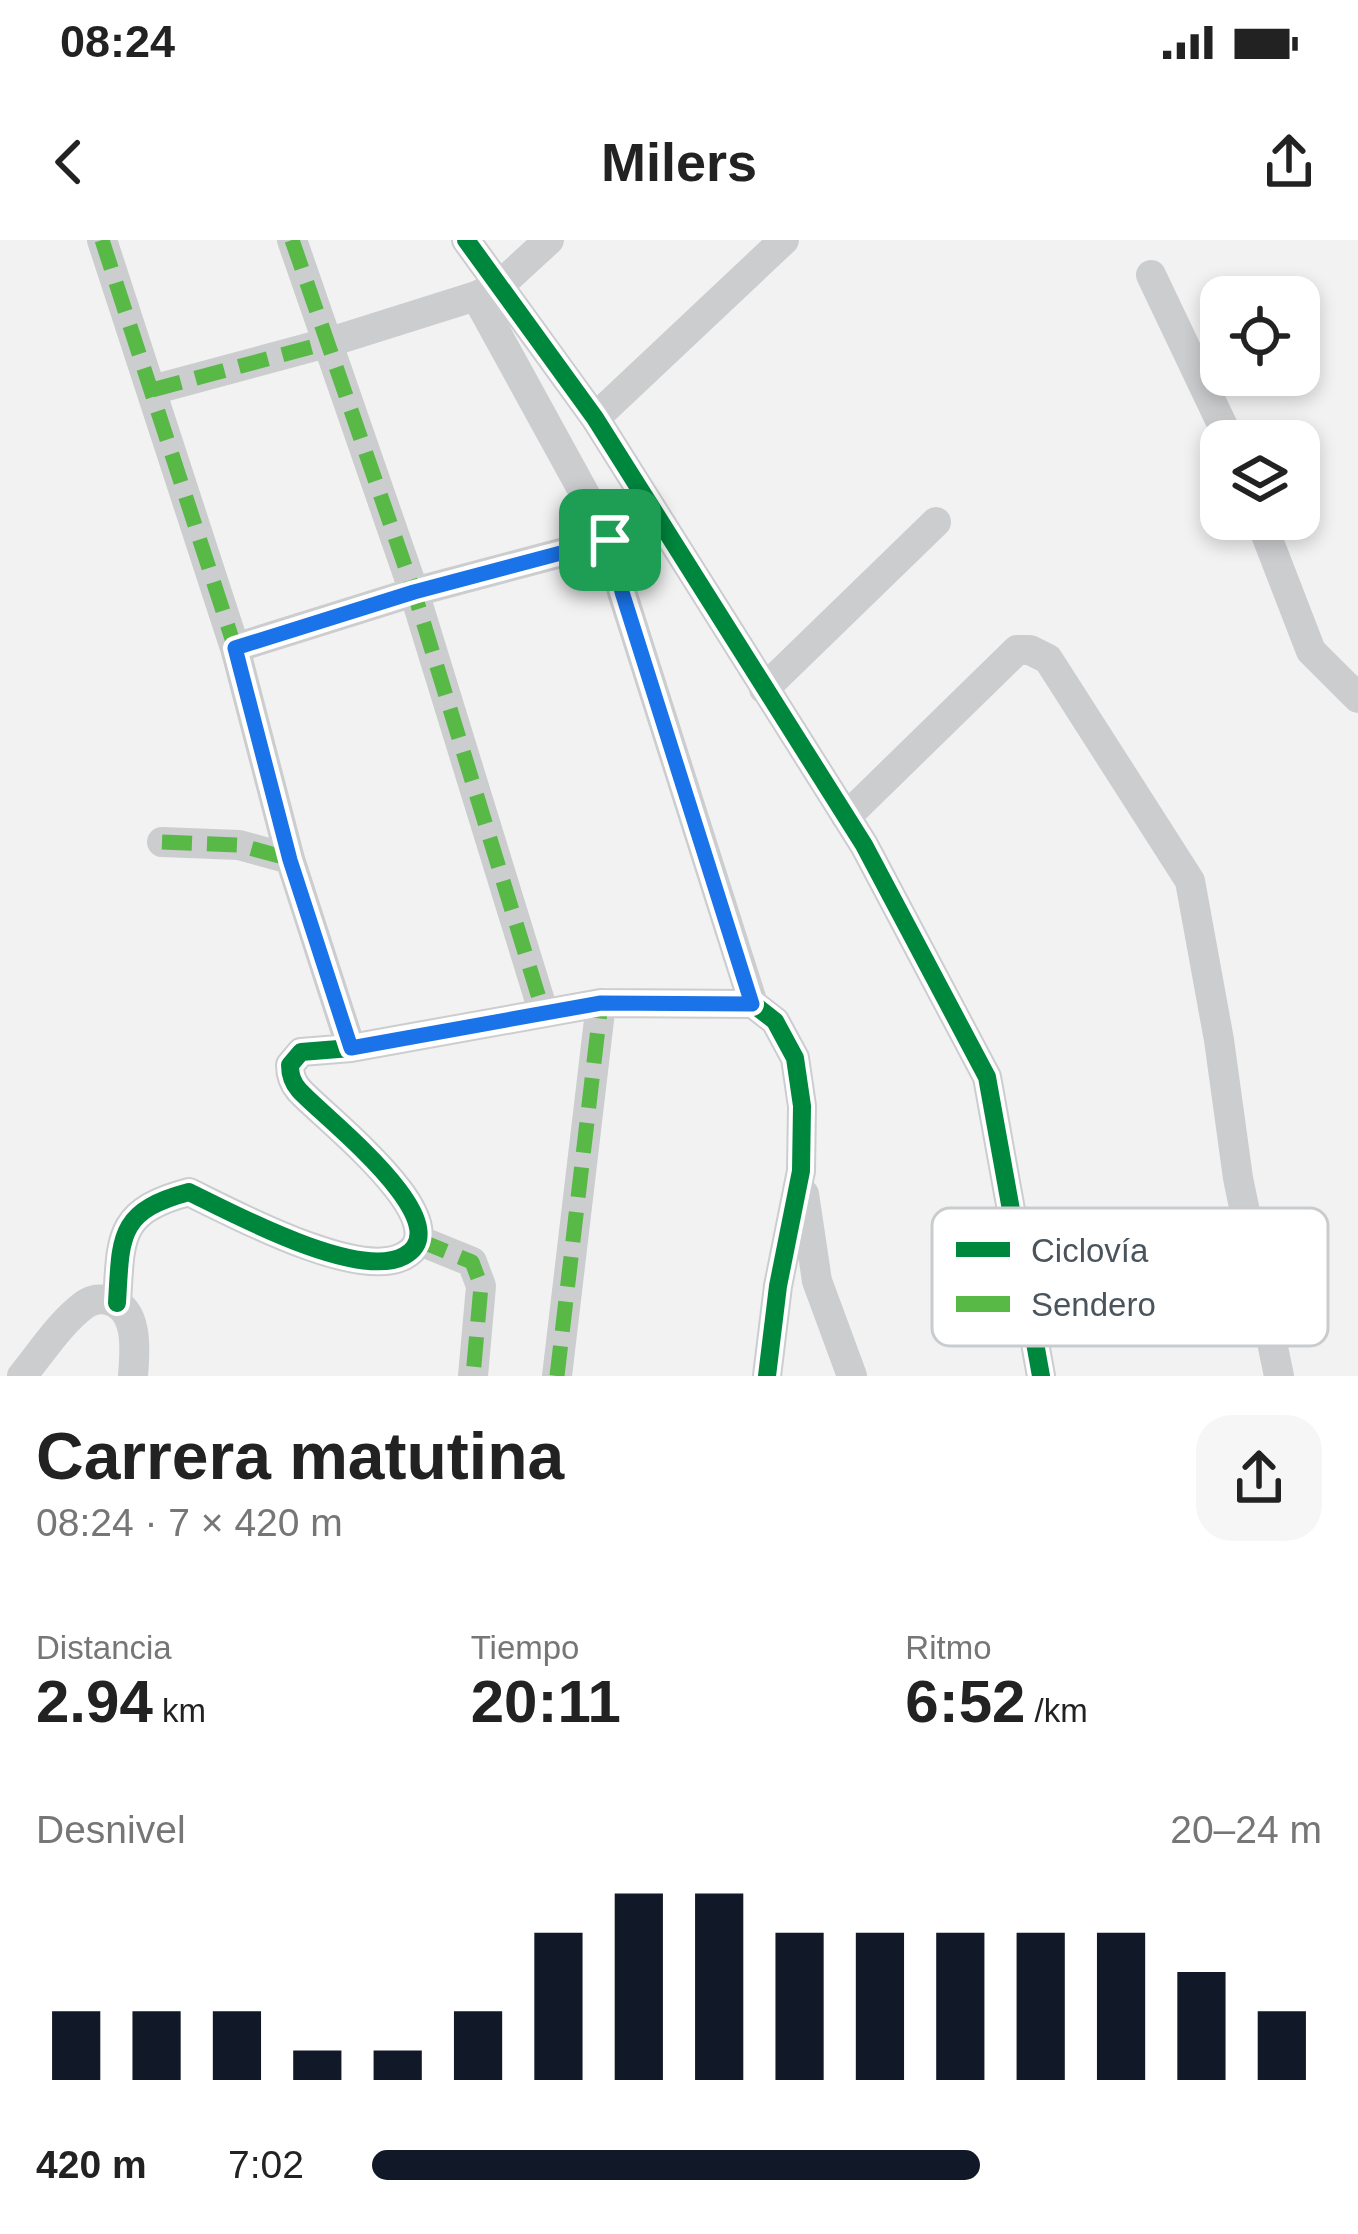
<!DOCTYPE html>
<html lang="es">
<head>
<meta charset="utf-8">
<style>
	:root { --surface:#fff; --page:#f6f6f6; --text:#222; --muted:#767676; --accent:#111827 }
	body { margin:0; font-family:Helvetica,sans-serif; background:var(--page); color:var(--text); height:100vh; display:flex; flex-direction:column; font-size:45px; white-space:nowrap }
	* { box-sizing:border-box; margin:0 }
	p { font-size:39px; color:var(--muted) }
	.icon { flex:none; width:66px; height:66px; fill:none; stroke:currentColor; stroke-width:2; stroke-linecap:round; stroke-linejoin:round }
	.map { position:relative; height:1136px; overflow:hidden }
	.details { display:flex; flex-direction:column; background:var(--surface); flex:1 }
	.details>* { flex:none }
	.fabs { position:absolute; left:1200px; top:36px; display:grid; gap:24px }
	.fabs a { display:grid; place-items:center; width:120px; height:120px; border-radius:24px; background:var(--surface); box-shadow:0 6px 18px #0003; font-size:60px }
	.pin { position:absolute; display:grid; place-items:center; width:102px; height:102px; color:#fff; margin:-51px; border-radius:24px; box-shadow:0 6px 18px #0006 }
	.round { display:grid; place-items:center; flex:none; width:126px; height:126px; border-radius:36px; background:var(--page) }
	.headline { display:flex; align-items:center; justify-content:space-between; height:204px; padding:0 36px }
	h1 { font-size:66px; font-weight:600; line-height:90px }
	.figures { display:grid; grid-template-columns:repeat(3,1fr); gap:18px; height:204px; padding:12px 36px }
	.figures div { display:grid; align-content:center }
	.figures b { font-size:60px; font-weight:600 }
	.figures small { font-size:33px; font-weight:400 }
	.figures p { font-size:33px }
	.chart { height:336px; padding:24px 36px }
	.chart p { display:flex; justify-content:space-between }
	.chart svg { width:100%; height:216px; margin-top:12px; stroke:var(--accent); stroke-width:6 }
	ul { padding:0 36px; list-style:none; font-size:39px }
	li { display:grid; grid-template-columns:192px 144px 1fr; align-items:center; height:90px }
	li i { height:30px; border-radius:15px; background:var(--accent) }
	.status { display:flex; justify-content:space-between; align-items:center; height:84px; padding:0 60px; background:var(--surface); direction:ltr }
	.status svg { height:33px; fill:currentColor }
	header { display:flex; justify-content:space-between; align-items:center; height:156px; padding:0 36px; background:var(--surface); font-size:54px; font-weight:600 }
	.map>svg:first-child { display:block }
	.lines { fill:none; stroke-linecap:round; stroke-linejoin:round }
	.street { stroke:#cccdcf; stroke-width:30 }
	.quiet { stroke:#58b947; stroke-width:15; stroke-dasharray:30 15; stroke-linecap:butt }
	.cycleway-casing { stroke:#fff; stroke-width:26 }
	.cycleway { stroke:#00873e; stroke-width:18 }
	.route-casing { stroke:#fff; stroke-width:24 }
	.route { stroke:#1a73e8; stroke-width:15 }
	.key { fill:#fff; stroke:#c9ccce; stroke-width:3 }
	.key-label { font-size:33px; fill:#4a545d }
</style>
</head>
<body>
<div class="status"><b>08:24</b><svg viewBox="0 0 49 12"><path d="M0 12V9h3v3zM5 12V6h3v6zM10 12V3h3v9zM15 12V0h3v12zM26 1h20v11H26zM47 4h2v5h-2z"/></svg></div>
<header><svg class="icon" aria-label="back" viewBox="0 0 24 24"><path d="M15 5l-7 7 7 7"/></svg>Milers<svg class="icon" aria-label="share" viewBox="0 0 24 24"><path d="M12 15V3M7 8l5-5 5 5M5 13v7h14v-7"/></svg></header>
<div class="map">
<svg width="1358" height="1136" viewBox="0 0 1358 1136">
	<rect width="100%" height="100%" fill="#f2f2f2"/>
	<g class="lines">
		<path class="street" d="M102 0 235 408 290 619 351 808
			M292 0 414 352 543 771
			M466 0 595 178 864 605 987 837 1041 1136
			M549 0 499 46 476 56 610 300 622 352 753 764
			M1151 35 1230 201
			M152 150 330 102 476 56
			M595 178 784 0
			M1260 279 1311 411 1358 458
			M235 408 414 352 610 300
			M764 449 936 282
			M846 577 1017 410H1030L1048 419 1190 641 1219 800 1238 938 1279 1136
			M162 602 239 605 290 619
			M804 954 817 1041 852 1136
			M418 1000 472 1022 481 1046 473 1136
			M117 1063C121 997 117 971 189 952 232 973 358 1041 404 1016 464 984 321 875 299 850 292 842 290 835 290 825L301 812 351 808 601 763 753 764 775 781 795 818 802 866 801 931 778 1046 767 1136
			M22 1136C41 1113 60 1083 84 1065 93 1059 100 1058 111 1061 139 1071 135 1111 133 1136
			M557 1136 601 763"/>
		<path class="quiet" d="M102 0 235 408 290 619 351 808
			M292 0 414 352 543 771
			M152 150 330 102
			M235 408 414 352 610 300
			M162 602 239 605 290 619
			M418 1000 472 1022 481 1046 473 1136
			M557 1136 601 763"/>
		<g class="cycleway-casing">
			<path id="cycleway" d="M466 0 595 178 864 605 987 837 1041 1136
				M117 1063C121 997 117 971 189 952 232 973 358 1041 404 1016 464 984 321 875 299 850 292 842 290 835 290 825L301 812 351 808 601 763 753 764 775 781 795 818 802 866 801 931 778 1046 767 1136"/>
		</g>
		<use href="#cycleway" class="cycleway"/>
	</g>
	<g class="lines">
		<g class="route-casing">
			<path id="route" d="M610 300 622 352 752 764 601 763 351 808 290 620 235 408 414 352Z"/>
		</g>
		<use href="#route" class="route"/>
	</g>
	<rect x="932" y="968" width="396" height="138" rx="18" class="key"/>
	<rect x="956" y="1002" width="54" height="15" fill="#00873e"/>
	<rect x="956" y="1056" width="54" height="16" fill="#58b947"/>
	<g class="key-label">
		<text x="1031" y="1022">Ciclovía</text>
		<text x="1031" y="1076">Sendero</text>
	</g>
</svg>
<div class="fabs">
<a><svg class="icon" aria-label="locate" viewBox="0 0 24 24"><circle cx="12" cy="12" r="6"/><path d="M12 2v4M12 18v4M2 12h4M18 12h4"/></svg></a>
<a><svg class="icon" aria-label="layers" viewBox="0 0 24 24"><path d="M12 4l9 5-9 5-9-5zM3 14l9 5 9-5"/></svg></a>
</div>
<div class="pin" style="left:610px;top:300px;background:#1e9e55"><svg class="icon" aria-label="arrive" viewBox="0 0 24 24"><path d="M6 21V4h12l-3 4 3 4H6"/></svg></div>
</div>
<section class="details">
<div class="headline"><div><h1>Carrera matutina</h1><p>08:24 · 7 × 420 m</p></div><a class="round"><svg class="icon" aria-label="share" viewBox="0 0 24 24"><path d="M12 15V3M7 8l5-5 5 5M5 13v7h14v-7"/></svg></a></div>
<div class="figures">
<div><p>Distancia</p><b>2.94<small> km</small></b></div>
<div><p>Tiempo</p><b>20:11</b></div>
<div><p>Ritmo</p><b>6:52<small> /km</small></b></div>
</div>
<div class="chart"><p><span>Desnivel</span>20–24 m</p>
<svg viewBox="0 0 160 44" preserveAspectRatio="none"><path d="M5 44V30M15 44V30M25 44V30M35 44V38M45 44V38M55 44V30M65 44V14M75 44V6M85 44V6M95 44V14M105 44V14M115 44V14M125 44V14M135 44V14M145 44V22M155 44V30"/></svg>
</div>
<ul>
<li><b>420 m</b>7:02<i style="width:64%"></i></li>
</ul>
</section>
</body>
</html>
